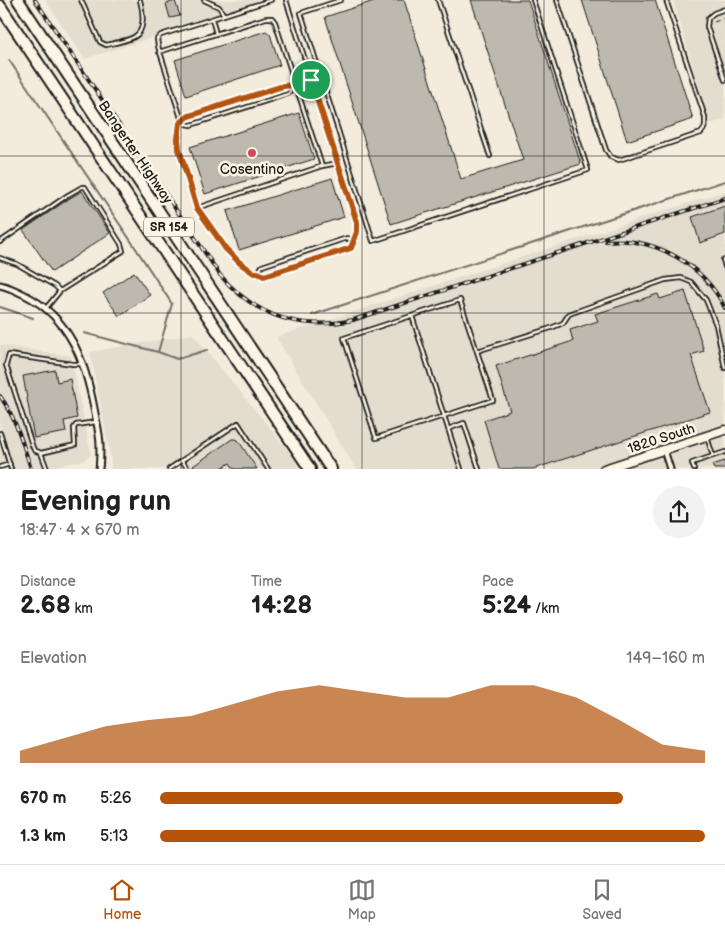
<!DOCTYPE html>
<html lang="en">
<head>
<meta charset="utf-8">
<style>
	:root { --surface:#fff; --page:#f2f2f2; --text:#202124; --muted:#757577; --line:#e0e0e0; --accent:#b45309 }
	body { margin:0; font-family:"Balsamiq Sans",sans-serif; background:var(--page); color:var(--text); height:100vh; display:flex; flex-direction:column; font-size:19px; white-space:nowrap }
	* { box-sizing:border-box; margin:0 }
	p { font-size:16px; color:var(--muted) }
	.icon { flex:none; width:28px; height:28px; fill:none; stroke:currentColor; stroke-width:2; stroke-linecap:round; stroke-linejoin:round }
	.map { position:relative; height:469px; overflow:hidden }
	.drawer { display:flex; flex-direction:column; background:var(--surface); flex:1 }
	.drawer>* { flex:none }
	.pin { position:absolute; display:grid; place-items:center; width:42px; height:42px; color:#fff; margin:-21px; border:2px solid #fff; border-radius:50%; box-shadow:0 1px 5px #0007 }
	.round { display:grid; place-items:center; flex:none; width:52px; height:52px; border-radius:26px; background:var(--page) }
	.overview { display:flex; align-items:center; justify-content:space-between; height:85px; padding:0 20px }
	h1 { font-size:28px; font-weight:700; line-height:38px }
	.metrics { display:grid; grid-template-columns:repeat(3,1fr); gap:8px; height:85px; padding:5px 20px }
	.metrics div { display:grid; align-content:center }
	.metrics b { font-size:25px; font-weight:700 }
	.metrics small { font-size:14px; font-weight:400 }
	.metrics p { font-size:14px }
	.chart { height:140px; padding:10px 20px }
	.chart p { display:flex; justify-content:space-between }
	.chart svg { width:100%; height:90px; margin-top:5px; fill:var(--accent); opacity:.7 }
	ul { padding:0 20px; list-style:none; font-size:16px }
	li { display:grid; grid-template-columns:80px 60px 1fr; align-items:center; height:38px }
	li i { height:12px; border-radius:6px; background:var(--accent) }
	.tabs { display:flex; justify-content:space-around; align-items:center; height:70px; border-top:1px solid var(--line); background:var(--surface); font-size:14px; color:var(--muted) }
	.tabs a { display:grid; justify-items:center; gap:2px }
	.tabs .current { color:var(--accent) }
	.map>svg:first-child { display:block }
	.built { fill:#e3ddcf }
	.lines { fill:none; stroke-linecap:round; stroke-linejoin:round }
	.stream { stroke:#716e68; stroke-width:2 }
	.building { fill:#beb9ae; stroke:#1c1c1c }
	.lane-casing { stroke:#1c1c1c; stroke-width:6 }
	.street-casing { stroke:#1c1c1c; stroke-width:9 }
	.secondary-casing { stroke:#1c1c1c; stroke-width:11 }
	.highway-casing { stroke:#1c1c1c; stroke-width:14 }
	.path { stroke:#1c1c1c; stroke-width:1; stroke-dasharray:5 4; stroke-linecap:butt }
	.lane { stroke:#fcf5e5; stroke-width:2.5 }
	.street { stroke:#fcf5e5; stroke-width:5 }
	.secondary { stroke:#fcf5e5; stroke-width:8 }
	.highway { stroke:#fcf5e5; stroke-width:10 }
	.rail-casing { stroke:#1c1c1c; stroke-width:4 }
	.rail { stroke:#fcf5e5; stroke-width:2; stroke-dasharray:5.5; stroke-linecap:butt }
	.route-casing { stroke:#fff; stroke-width:10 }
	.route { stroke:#b45309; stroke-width:6 }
	.grid { fill:none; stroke:#1c1c1c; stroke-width:1; stroke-opacity:0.55 }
	.poi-dot { fill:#d1495b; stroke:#fcf5e5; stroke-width:2 }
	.labels { text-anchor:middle; stroke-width:5; stroke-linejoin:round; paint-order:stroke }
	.shield { fill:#fcf5e5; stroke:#5f5d58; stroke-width:1 }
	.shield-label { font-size:12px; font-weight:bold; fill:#1c1c1c }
	.street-label { font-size:14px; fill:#1c1c1c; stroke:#fcf5e5 }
	.poi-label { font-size:14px; fill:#1c1c1c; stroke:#fcf5e5 }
</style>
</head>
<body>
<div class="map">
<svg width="725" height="469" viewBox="0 0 725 469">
	<rect width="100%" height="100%" fill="#f3ecdd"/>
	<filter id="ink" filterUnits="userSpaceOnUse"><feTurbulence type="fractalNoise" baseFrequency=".02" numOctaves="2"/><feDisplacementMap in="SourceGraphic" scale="10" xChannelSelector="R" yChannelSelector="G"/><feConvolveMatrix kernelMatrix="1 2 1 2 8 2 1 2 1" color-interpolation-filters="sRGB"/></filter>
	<g filter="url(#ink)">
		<path class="built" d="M45 0H268L85 59Z
			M673 0H725V119L710 124Z
			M725 191V469H356L276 337Z
			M193 334 291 454 300 469H111V459L90 352Z
			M0 345 71 356 91 454 83 461 34 469H0Z"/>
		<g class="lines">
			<path class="stream" d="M9 60 133 244 172 304 158 352
				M0 307 33 318
				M312 315 725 181
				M84 333 158 352 177 359 207 350"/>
		</g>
		<path class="building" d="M377 0H404L461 179 523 160 471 0H528L581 164 391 224 325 17Z
			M582 0H655L693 119 627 141Z
			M175 1 180 16 170 18 166 4Z
			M266 31 270 34 280 65 186 96 175 60Z
			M299 113 314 159 205 194 190 147Z
			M332 178 344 217 239 250 227 211Z
			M82 191 110 233 52 272 23 230 70 198Z
			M725 206V234L700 243 692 217Z
			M134 272 150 295 119 316 103 293Z
			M685 291 704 351 691 355 710 412 533 469H499L484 420 510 411 496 366 573 341 570 330 598 321 595 314 658 294 660 299Z
			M55 370 57 382 70 379 77 418 64 421 66 432 34 438 23 376Z
			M232 439H235L238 440 257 469H234L230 463 220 469H195L193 466Z
			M725 461V469H714L712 465Z"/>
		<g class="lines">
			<g class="lane-casing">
				<path id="lane" d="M81 0 100 42 106 45C115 43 126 41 134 37 146 31 143 11 140 0
					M204 0 219 7 224 15
					M286 0 357 222V232L351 248 264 276 258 273 262 266 347 238 353 240
					M341 0 301 13 373 241 588 170 533 0
					M438 0 490 156
					M557 0 606 150 611 157 619 160 701 133C706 128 705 124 705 117L666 0
					M725 9 714 13 708 18 707 27 725 80
					M212 19 216 34
					M159 52 266 18H272L275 22 322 166
					M296 85 288 94 191 125 180 123 189 116 283 86 296 85 311 80
					M197 208 322 166 338 163
					M0 242 68 195 82 187H85L121 244 123 251 60 291
					M0 258 17 264 55 286 60 291 46 308
					M725 260H723L725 267
					M258 273H254L240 263 226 249 197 208 179 149 178 139 181 118 158 46 157 39 161 35 271 0
					M460 300 493 400 376 438 344 338Z
					M412 316 461 469
					M477 351 551 328 563 323 569 314 665 280 681 278 691 282 706 300 716 325 725 368
					M448 429 464 423 479 469
					M0 433 11 469
					M707 437 713 456
					M41 453 34 450 32 445 6 365 9 355 73 364H81
					M182 461 188 469
					M0 467 10 464
					M47 469 41 453 75 445 74 428 76 425 96 422
					M169 469 238 423 268 469
					M694 469 692 463 725 452"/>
			</g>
			<g class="street-casing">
				<path id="street" d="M0 285C9 287 17 291 25 295 70 318 85 361 94 408 96 420 100 434 100 446 100 454 100 461 99 469
					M664 450 670 469"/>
			</g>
			<g class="secondary-casing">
				<path id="secondary" d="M604 469 725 430"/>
			</g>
			<g class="highway-casing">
				<path id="highway" d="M18 0 331 469
					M0 6 310 469"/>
			</g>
			<path class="path" d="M714 22 725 18"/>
			<use href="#lane" class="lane"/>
			<use href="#street" class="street"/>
			<use href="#secondary" class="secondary"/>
			<use href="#highway" class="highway"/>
			<g class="rail-casing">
				<path id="rail" d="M35 0 220 275C255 316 300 331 353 320L725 198
					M606 241C655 237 703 264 725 308
					M0 396C16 418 23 444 31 469"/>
			</g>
			<use href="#rail" class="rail"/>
		</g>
	</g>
	<g class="lines" filter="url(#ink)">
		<g class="route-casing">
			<path id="route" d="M311 80 357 222V232L351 248 264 276 258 273H254L240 263 226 249 197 208 179 149 178 139 180 123 189 116 283 86 296 85Z"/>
		</g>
		<use href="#route" class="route"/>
	</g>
	<path class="grid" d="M181 0V469M362 0V469M544 0V469M0 156H725M0 313H725"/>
	<circle class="poi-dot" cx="252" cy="153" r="5"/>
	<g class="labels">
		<rect class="shield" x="144" y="217.5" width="50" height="19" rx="4"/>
		<g class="shield-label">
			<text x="169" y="231">SR 154</text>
		</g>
		<g class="street-label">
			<text transform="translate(136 152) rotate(56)" y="5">Bangerter Highway</text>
			<text transform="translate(661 438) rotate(-18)" y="5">1820 South</text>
		</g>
		<g class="poi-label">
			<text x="252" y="174">Cosentino</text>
		</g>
	</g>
</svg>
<div class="pin" style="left:311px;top:80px;background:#1e9e55"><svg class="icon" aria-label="arrive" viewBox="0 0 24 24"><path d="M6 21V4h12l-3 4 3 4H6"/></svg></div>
</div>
<section class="drawer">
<div class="overview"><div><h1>Evening run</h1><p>18:47 · 4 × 670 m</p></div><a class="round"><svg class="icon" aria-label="share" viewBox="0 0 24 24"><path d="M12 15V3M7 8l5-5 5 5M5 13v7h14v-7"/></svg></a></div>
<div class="metrics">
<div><p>Distance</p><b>2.68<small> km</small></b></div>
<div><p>Time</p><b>14:28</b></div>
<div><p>Pace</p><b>5:24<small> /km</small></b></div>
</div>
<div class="chart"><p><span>Elevation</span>149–160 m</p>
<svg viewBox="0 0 160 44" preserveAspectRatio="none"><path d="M0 44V38L10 32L20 26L30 23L40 21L50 15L60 9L70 6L80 9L90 12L100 12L110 6L120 6L130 12L140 23L150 35L160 38V44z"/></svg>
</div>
<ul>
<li><b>670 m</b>5:26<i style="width:85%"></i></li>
<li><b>1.3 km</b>5:13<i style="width:100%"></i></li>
</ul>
</section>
<nav class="tabs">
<a class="current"><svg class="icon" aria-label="home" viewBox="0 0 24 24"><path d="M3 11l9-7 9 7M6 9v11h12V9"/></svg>Home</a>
<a><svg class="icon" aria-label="map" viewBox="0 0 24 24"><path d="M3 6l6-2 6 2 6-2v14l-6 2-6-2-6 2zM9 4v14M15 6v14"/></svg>Map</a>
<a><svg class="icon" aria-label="saved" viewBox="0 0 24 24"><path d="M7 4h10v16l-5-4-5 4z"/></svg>Saved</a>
</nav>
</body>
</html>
